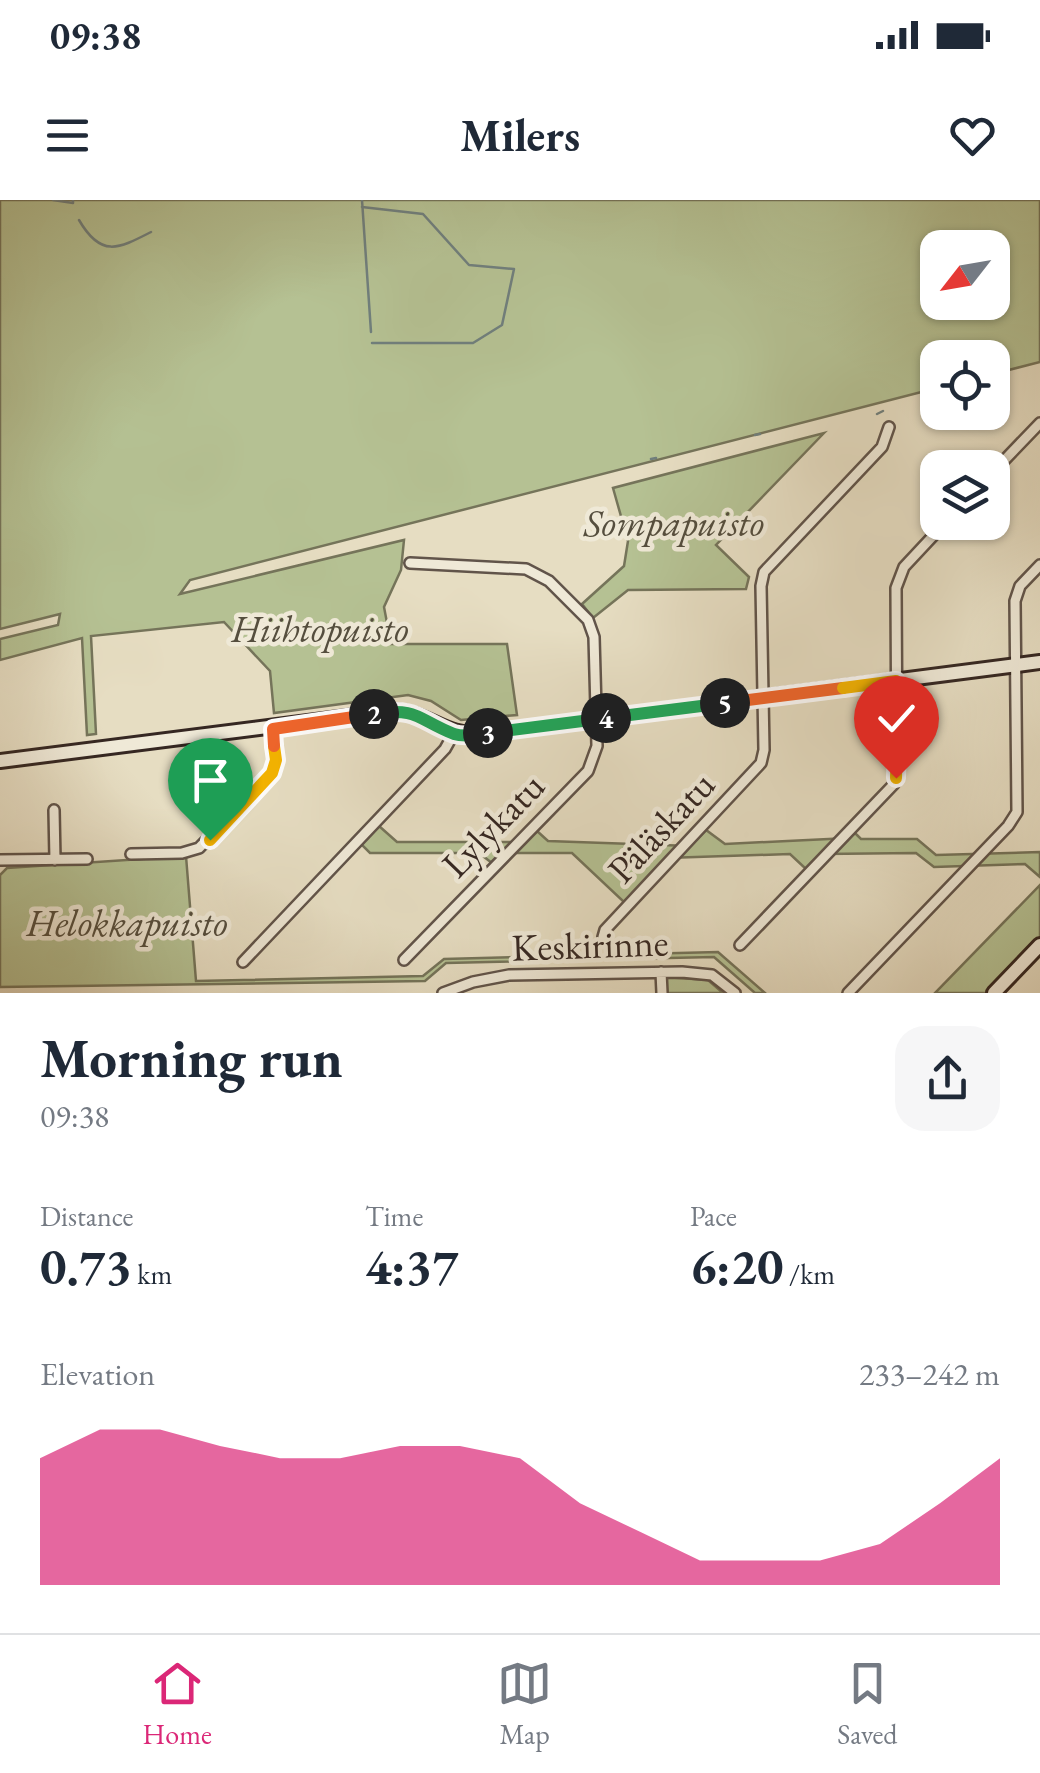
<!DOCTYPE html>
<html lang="en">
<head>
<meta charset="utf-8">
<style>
	:root { --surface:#fff; --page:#f6f6f7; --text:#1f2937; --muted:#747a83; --line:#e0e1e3; --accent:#db2777 }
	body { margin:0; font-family:"EB Garamond",serif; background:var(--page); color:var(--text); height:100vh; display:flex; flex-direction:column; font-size:38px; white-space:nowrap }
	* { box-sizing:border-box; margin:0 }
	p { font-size:32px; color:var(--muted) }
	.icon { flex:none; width:55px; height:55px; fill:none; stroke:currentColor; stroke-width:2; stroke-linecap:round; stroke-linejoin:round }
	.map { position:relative; height:793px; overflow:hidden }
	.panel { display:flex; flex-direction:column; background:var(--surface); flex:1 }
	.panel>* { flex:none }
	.needle { width:65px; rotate:239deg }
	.fabs { position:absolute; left:920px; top:30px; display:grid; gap:20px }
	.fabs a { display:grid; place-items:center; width:90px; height:90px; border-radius:20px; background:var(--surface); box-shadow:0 2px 8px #0004; font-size:50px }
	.pin { position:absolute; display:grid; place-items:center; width:85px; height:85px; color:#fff; margin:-102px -42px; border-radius:50% 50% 50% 0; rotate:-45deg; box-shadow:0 0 10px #0007 }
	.pin .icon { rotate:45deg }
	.km { position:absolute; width:50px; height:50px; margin:-25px; border-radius:50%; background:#222; color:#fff; font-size:28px; line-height:50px; text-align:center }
	.round { display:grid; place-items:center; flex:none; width:105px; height:105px; border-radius:30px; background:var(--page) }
	.headline { display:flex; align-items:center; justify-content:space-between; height:170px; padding:0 40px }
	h1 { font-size:55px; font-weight:700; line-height:75px }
	.figures { display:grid; grid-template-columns:repeat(3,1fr); gap:15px; height:170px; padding:10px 40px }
	.figures div { display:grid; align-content:center }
	.figures b { font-size:50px; font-weight:700 }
	.figures small { font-size:28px; font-weight:400 }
	.figures p { font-size:28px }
	.chart { height:280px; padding:20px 40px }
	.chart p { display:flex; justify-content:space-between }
	.chart svg { width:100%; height:180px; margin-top:10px; fill:var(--accent); opacity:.7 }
	.status { display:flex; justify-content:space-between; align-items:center; height:70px; padding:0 50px; background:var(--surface); direction:ltr }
	.status svg { height:28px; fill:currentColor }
	header { display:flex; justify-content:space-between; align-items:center; height:130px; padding:0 40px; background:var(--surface); font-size:45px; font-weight:700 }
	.tabs { display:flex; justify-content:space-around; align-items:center; height:140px; border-top:2px solid var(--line); background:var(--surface); font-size:28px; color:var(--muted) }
	.tabs a { display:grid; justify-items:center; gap:5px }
	.tabs .current { color:var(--accent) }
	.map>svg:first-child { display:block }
	.green { fill:#b5c193; stroke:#75745a; stroke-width:2.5; fill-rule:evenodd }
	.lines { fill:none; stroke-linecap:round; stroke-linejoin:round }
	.stream { stroke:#707f7d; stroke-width:2.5 }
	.street-casing { stroke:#61544a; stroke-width:14 }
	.secondary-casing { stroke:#352722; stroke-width:18 }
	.street { stroke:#efe9d7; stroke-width:9 }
	.secondary { stroke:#efe9d7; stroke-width:12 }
	.split-1-casing { stroke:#fff; stroke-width:20 }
	.split-2-casing { stroke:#fff; stroke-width:20 }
	.split-3-casing { stroke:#fff; stroke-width:20 }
	.split-4-casing { stroke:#fff; stroke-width:20 }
	.split-5-casing { stroke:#fff; stroke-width:20 }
	.split-6-casing { stroke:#fff; stroke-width:20 }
	.split-7-casing { stroke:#fff; stroke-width:20 }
	.split-8-casing { stroke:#fff; stroke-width:20 }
	.split-1 { stroke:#f5b400; stroke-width:12 }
	.split-2 { stroke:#f0652b; stroke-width:12 }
	.split-3 { stroke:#22a559; stroke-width:12 }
	.split-4 { stroke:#22a559; stroke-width:12 }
	.split-5 { stroke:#22a559; stroke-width:12 }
	.split-6 { stroke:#f0652b; stroke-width:12 }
	.split-7 { stroke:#f5b400; stroke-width:12 }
	.split-8 { stroke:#f5b400; stroke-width:12 }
	.labels { text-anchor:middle; stroke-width:9; stroke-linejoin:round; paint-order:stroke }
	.park-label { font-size:38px; font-style:italic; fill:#554e3e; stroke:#efe9d7 }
	.street-label { font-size:38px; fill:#352722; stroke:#efe9d7 }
</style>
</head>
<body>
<div class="status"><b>09:38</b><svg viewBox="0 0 49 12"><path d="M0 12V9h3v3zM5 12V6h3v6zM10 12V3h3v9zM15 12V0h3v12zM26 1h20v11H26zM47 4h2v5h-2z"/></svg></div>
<header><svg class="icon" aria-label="menu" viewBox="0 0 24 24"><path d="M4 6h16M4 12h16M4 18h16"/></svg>Milers<svg class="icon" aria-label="heart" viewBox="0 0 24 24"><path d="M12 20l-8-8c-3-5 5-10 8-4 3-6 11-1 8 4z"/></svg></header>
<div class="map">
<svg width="1040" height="793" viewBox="0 0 1040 793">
	<rect width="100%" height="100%" fill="#e6ddc2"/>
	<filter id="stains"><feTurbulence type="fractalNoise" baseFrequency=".002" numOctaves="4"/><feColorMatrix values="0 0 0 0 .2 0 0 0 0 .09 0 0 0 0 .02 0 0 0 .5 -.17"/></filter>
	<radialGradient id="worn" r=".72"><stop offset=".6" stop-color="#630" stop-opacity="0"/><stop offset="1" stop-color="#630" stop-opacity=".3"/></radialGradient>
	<path class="green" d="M0 0H1040V162L993 174 992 158H938L937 188 190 380 180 394 404 340 401 370 384 407 391 444H507L517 515 461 520 431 501 408 495 274 513 270 471 224 422 91 436 96 534 87 535 82 438 0 460V439L58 425 60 414 0 429ZM938 48H992V102H938Z
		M824 233 716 345 749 377 746 389 628 390 593 418 582 404 624 366 628 341 613 288Z
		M379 626 397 642H524L537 631 548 641 690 646 706 630 725 644 849 638 855 633 861 639H917L936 655 1040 652V677L1025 664 934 667 916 653 822 654 806 669 790 654 666 658 625 703 572 653H502L492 663 479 653H370L361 644Z
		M186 656 196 781 423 776 444 759 718 752 765 793H755L714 757 446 763 425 781 0 787V675L7 668Z
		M1040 685V738L987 793H935Z
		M664 777 708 780 723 793H665Z"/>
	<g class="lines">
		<path class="stream" d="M53 0 73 3V0
			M362 0 371 132
			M362 7 423 14 469 65 514 69 502 125 473 143H372
			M79 20C101 58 118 49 151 32
			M877 214 883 211
			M755 235 760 234
			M651 259 656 258"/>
		<g class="street-casing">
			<path id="street" d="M992 273 1040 223
				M54 610 55 660
				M131 654 182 653 199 648 272 573 276 560 273 529
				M0 660 87 659
				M603 737 605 730 761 563 764 550 761 386 764 372 882 247 889 227
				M740 745 894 584 897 570 896 388 904 367 946 322
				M404 760 588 571 597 546 594 437 588 420 549 381 526 369 410 363
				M243 762 445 549 454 533
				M661 772 662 793
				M443 793 473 782 509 775 682 772 712 775 735 793
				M848 793 1008 626 1017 612 1015 401 1020 386 1040 365"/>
		</g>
		<g class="secondary-casing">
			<path id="secondary" d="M0 561 394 511C430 513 444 537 481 534L1040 462
				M994 793 1040 745"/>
		</g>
		<use href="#street" class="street"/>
		<use href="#secondary" class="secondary"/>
	</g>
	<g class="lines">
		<g class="split-1-casing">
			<path id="split-1" d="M210 640 272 573 276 560 274 546"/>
		</g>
		<g class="split-2-casing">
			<path id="split-2" d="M274 546 273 529 374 514"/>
		</g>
		<g class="split-3-casing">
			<path id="split-3" d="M374 514C418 507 418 520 454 534 464 537 477 535 488 533"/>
		</g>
		<g class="split-4-casing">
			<path id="split-4" d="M488 533 606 518"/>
		</g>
		<g class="split-5-casing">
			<path id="split-5" d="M606 518 725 503"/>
		</g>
		<g class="split-6-casing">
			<path id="split-6" d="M725 503 843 488"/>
		</g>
		<g class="split-7-casing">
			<path id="split-7" d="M843 488 896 481 897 547"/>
		</g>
		<g class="split-8-casing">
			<path id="split-8" d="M896 578 897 547"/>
		</g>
		<use href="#split-1" class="split-1"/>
		<use href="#split-2" class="split-2"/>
		<use href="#split-3" class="split-3"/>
		<use href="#split-4" class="split-4"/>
		<use href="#split-5" class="split-5"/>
		<use href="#split-6" class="split-6"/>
		<use href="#split-7" class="split-7"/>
		<use href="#split-8" class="split-8"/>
	</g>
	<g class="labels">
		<g class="park-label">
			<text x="674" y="336">Sompapuisto</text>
			<text x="320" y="442">Hiihtopuisto</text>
			<text x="127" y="736">Helokkapuisto</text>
		</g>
		<g class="street-label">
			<text transform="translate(493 625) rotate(-46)" y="13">Lylykatu</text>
			<text transform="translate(661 627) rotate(-47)" y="13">Päläskatu</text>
			<text transform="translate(590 745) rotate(-2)" y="13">Keskirinne</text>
		</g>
	</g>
	<rect width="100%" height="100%" filter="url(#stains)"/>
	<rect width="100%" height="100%" fill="url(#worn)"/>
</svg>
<div class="fabs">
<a><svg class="needle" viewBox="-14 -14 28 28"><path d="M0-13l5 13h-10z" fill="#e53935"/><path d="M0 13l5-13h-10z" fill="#747a83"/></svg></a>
<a><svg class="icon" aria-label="locate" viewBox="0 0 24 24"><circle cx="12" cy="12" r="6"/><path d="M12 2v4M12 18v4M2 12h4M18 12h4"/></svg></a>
<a><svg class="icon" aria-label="layers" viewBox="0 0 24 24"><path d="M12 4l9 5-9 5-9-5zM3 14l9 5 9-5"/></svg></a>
</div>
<div class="pin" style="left:210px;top:640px;background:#1e9e55"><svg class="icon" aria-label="arrive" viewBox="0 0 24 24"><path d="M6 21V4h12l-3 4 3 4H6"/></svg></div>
<div class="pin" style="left:896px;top:578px;background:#d93025"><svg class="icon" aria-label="check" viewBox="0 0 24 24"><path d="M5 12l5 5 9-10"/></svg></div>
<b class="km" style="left:374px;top:514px">2</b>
<b class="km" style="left:488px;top:533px">3</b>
<b class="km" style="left:606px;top:518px">4</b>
<b class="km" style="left:725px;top:503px">5</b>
</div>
<section class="panel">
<div class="headline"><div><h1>Morning run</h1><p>09:38</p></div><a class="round"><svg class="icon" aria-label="share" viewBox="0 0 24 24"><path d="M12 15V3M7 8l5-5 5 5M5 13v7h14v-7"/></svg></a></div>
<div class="figures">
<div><p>Distance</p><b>0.73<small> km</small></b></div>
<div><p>Time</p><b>4:37</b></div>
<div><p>Pace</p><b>6:20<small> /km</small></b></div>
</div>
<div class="chart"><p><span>Elevation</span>233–242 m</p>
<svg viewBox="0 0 160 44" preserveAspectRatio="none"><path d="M0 44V13L10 6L20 6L30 10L40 13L50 13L60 10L70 10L80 13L90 24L100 31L110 38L120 38L130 38L140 34L150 24L160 13V44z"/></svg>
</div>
</section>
<nav class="tabs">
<a class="current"><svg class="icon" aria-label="home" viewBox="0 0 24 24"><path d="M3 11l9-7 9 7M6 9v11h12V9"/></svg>Home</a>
<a><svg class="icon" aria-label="map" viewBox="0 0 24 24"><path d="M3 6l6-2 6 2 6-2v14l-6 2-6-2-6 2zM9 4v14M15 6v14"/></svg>Map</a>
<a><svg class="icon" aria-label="saved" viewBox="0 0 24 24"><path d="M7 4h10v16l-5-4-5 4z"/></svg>Saved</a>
</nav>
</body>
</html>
